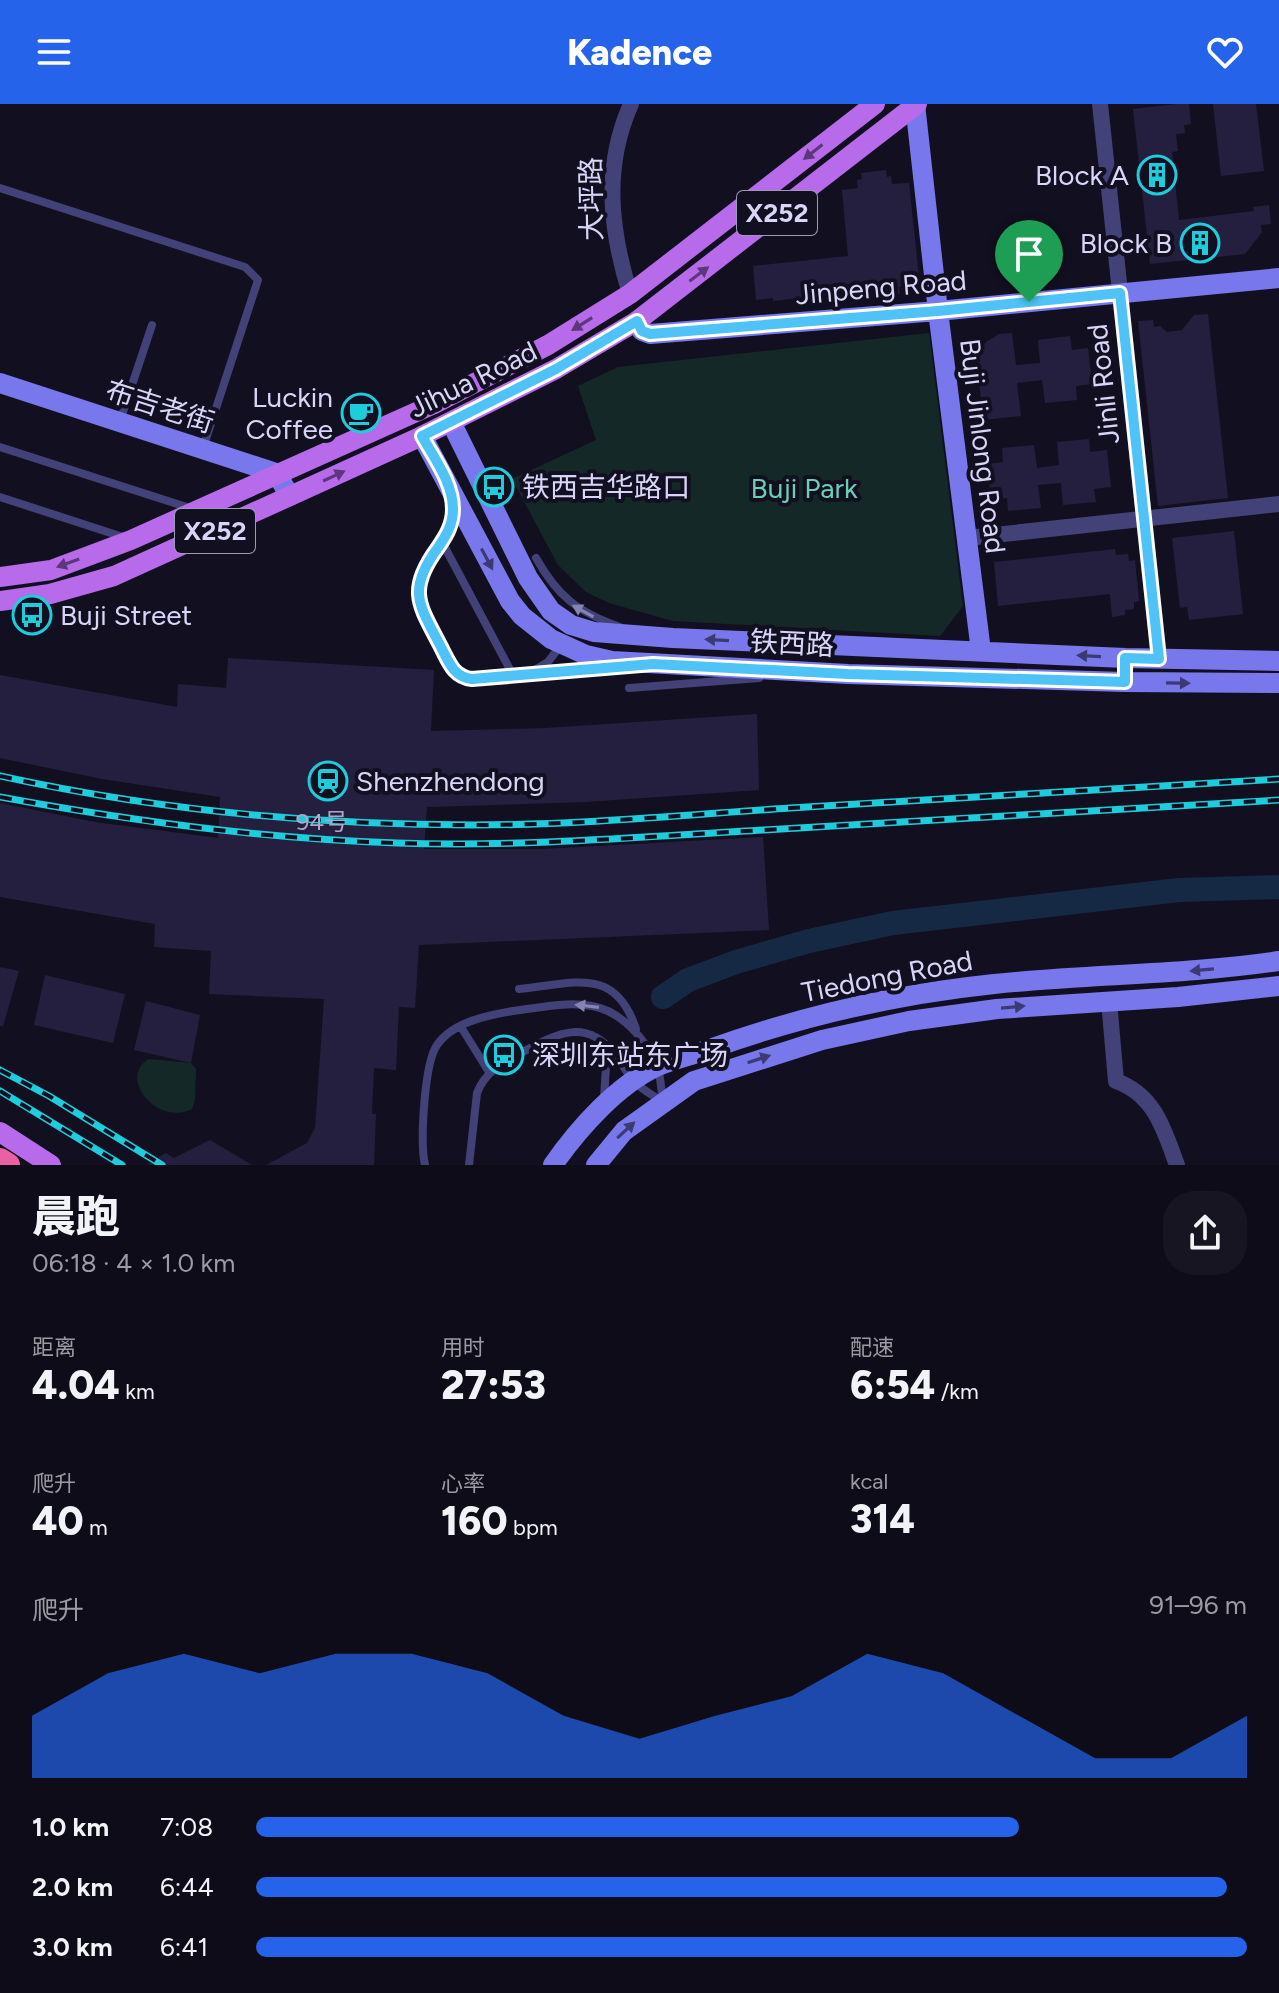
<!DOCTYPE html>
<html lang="zh">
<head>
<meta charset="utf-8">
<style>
	:root { --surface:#0e0c18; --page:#171521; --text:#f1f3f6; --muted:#9b9ba2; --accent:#2563eb }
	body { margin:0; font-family:Figtree,"Noto Sans SC",sans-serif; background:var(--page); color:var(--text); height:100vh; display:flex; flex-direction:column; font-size:30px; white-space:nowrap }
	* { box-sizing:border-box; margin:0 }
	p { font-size:26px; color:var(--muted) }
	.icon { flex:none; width:44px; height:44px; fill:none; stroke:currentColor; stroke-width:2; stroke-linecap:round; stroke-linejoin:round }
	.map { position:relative; height:1061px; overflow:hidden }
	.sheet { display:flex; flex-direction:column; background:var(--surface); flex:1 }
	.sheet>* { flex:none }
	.pin { position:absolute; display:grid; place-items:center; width:68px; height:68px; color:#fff; margin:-82px -34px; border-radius:50% 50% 50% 0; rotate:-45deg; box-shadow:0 0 8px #0007 }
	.pin .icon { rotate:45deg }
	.round { display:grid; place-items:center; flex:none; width:84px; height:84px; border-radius:32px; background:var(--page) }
	.overview { display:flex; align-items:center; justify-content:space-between; height:136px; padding:0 32px }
	h1 { font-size:44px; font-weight:800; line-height:60px }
	.stats { display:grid; grid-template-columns:repeat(3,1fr); gap:12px; height:136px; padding:8px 32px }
	.stats div { display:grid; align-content:center }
	.stats b { font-size:40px; font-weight:800 }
	.stats small { font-size:22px; font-weight:400 }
	.stats p { font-size:22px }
	.chart { height:224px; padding:16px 32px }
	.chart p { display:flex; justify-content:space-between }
	.chart svg { width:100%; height:144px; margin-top:8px; fill:var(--accent); opacity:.7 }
	ul { padding:0 32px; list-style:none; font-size:26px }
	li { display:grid; grid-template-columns:128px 96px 1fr; align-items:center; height:60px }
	li i { height:20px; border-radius:10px; background:var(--accent) }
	header { display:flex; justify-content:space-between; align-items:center; height:104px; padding:0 32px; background:var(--accent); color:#fff; font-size:36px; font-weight:800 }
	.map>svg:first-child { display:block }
	.green { fill:#142927 }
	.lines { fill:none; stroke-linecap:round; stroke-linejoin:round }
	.river { stroke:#162944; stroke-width:24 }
	.building { fill:#241f3e }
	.lane { stroke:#424178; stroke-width:8 }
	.street { stroke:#424178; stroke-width:16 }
	.secondary { stroke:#7878ec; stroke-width:20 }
	.primary { stroke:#b76aea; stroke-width:20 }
	.highway { stroke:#e960a5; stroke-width:24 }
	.rail-casing { stroke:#1ecddb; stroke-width:7 }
	.rail { stroke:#121020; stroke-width:4; stroke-dasharray:12; stroke-linecap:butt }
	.oneway { fill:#5c387b }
	.oneway2 { fill:#3b3a72 }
	.oneway3 { fill:#8684b2 }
	.route-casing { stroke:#fff; stroke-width:16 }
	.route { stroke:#4fc3f7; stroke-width:10 }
	.labels { text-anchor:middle; stroke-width:8; stroke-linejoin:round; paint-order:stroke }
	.number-label { font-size:24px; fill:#aba8ca }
	.shield { fill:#121020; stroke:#9d9ab8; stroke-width:2 }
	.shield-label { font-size:26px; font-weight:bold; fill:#d8d5f9 }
	.poi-label { font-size:28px; fill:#d8d5f9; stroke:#121020; text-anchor:start }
	.street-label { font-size:28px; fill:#d8d5f9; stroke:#121020 }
	.park-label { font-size:28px; fill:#6bcfb3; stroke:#121020 }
</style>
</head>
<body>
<header><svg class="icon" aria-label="menu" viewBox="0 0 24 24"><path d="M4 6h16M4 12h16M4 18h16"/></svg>Kadence<svg class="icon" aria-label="heart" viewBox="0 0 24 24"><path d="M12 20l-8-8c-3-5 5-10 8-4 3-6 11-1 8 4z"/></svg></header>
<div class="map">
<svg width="1279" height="1061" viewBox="0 0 1279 1061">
	<rect width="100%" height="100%" fill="#121020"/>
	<path class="green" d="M929 229 963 502 940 532 673 517 609 499 586 488 558 461 512 375 596 336 578 282 618 263Z
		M149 955 191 959 196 965 195 996 192 1005C157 1023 117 973 149 955Z"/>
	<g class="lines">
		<path class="river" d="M663 893 688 876 736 858 809 837 893 819 1179 786 1279 783"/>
	</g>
	<path class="building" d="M1176 0H1189L1191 20 1184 21 1185 29 1176 30 1178 47 1172 48 1179 116 1254 107 1253 103 1269 101 1271 120 1261 121 1262 128 1245 150 1150 160 1133 5Z
		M1213 0H1256L1264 67 1221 72Z
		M886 66 887 73 891 72 892 80 909 79 919 173 902 174 903 183H899L900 190 874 192 873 186H869V184L836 188V190L773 197V194L756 196 753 162 848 152 842 86 858 84 857 76 862 75 861 69Z
		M1208 210 1228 394 1158 402 1138 217 1153 216 1154 223 1160 222 1167 228 1182 226 1194 211Z
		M1012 229 1016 261 1040 259 1038 236 1070 232 1072 246 1088 244 1092 280 1076 282 1077 296 1045 299 1042 276 1017 279 1021 312 983 316 977 257 979 246 986 238 999 230Z
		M1089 335 1090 348 1107 346 1111 383 1094 385 1096 398 1063 401 1061 379 1038 381 1041 404 1008 407 1007 394 991 396 987 360 1003 358 1002 344 1034 341 1037 364 1059 361 1057 338Z
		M1234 427 1243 510 1189 516 1187 503 1180 504 1172 434Z
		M1115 445 1116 451 1128 450 1129 457 1135 456 1139 497 1134 498V505L1125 506V511L1112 513 1110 490 998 502 994 458Z
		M228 554 434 566 431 627 546 624 757 610 759 686 586 698 427 703 424 745H542L763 733 769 826 419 841 415 904 399 903 396 966 374 964 372 1010H376L374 1061H266L307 1039 315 1024 324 895 209 890 211 847 154 843 155 820 0 793V699L95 718 218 734 220 693 102 675 0 654V571L177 603 178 580 226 584Z
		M0 863 19 867 3 922H0Z
		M45 871 125 890 113 939 34 921Z
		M146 897 200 911 191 959 134 946Z
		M210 1036 252 1061H147L166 1049 174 1054Z"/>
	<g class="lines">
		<path class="lane" d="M0 84 245 163 258 176 203 344
			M120 317 152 221
			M0 343 193 405
			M0 393 123 433
			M453 403C452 438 426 446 420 474 415 493 424 511 433 527 439 540 446 560 457 570 472 584 578 565 603 563
			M442 438 514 573
			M536 454C558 493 578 508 620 523
			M530 569 548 558 561 541
			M629 584 759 574
			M519 885C574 880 615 861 636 925
			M461 923 489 968
			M598 937 606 963 604 994
			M425 1061C420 1039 424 960 437 941 453 918 488 911 513 907 538 904 567 897 592 902 621 907 646 935 657 962 661 972 661 986 663 998
			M469 1061 477 989C485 968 502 959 521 949 556 930 585 913 615 950 621 958 626 968 633 976 640 985 653 991 663 998"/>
		<path class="street" d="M1100 0 1159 555
			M630 190C610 125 603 63 631 0
			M967 434 1279 400
			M1109 897 1116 977C1155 991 1164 1026 1177 1061"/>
		<path class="secondary" d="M915 0 938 207 981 547
			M637 217 642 227 650 230 938 207 1279 174
			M0 279 276 369 290 392
			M451 318 528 474 551 507 571 521 594 528 673 534 1125 554 1279 557
			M422 332 510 497 522 512 551 535 586 551 612 557 848 570 1125 578 1279 579
			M553 1061C578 1025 617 981 658 962 675 955 693 951 710 945 802 912 898 890 994 880 1089 870 1184 871 1279 857
			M596 1061 624 1027 694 977 822 936 909 917 997 905 1178 893 1279 882"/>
		<path class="primary" d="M0 473 51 466 131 436 432 301 548 241 630 190 875 0
			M0 497 50 490 114 472 422 332 556 265 637 217 917 0
			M0 1028 51 1061"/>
		<path class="highway" d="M0 1056 8 1061"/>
		<g class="rail-casing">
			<path id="rail" d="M0 672C155 706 316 721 474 721 579 721 685 711 790 704 953 694 1116 685 1279 675
				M0 693C131 717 263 735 397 739 519 743 642 733 764 726 936 716 1107 706 1279 696
				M0 966 49 992 162 1061
				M0 987 122 1061"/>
		</g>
		<use href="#rail" class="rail"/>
	</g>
	<defs><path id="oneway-solid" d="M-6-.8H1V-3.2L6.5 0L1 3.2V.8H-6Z" transform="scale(2)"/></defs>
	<g class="oneway">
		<use href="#oneway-solid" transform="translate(813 48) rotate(142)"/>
		<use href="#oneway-solid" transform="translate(699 170) rotate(-37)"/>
		<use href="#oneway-solid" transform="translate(582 220) rotate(148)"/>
		<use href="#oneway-solid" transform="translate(334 372) rotate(-25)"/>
		<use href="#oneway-solid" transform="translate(68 459) rotate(160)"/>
	</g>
	<g class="oneway2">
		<use href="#oneway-solid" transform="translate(487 455) rotate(62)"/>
		<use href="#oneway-solid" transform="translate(717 536) rotate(-177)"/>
		<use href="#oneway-solid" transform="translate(1089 552) rotate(-177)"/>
		<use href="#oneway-solid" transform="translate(1178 579) rotate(1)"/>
		<use href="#oneway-solid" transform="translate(1202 866) rotate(175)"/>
		<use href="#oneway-solid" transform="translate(1013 903) rotate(-5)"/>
		<use href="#oneway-solid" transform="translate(759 955) rotate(-18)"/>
		<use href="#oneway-solid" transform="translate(626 1026) rotate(-43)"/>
	</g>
	<g class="oneway3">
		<use href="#oneway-solid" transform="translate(583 507) rotate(-151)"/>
		<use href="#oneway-solid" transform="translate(587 902) rotate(-173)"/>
	</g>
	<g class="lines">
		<g class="route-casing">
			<path id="route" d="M1120 189 1159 555 1125 554V578L848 570 653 560 472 575C455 573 450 561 443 547 421 503 405 489 437 445 446 432 453 421 453 405 453 379 434 354 422 332L556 265 637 217 642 227 650 230 938 207Z"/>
		</g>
		<use href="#route" class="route"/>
	</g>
	<defs>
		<g id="building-ring" transform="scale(2)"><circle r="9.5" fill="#121020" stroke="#1ecddb" stroke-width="1.5"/><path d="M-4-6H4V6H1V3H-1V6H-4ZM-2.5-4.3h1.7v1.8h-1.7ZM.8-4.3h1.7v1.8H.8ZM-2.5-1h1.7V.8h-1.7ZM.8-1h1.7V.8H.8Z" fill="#1ecddb"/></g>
		<g id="cafe-ring" transform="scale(2)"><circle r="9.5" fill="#121020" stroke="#1ecddb" stroke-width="1.5"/><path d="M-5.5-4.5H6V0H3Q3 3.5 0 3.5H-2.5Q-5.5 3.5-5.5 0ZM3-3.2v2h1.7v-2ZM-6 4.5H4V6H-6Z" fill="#1ecddb"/></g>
		<g id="bus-ring" transform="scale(2)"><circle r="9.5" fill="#121020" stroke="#1ecddb" stroke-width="1.5"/><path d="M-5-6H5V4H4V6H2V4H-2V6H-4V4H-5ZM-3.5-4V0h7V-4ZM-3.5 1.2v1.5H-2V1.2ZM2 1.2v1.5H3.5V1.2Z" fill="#1ecddb"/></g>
		<g id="station-ring" transform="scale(2)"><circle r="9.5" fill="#121020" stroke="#1ecddb" stroke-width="1.5"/><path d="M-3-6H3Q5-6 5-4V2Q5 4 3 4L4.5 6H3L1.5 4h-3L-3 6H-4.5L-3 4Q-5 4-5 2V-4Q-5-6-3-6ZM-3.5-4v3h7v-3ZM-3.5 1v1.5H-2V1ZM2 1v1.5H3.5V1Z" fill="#1ecddb"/></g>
	</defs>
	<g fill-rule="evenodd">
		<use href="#building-ring" x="1157" y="71"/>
		<use href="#building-ring" x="1200" y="139"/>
		<use href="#cafe-ring" x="361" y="309"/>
		<use href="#bus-ring" x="494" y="383"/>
		<use href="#bus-ring" x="32" y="511"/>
		<use href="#station-ring" x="328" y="677"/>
		<use href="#bus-ring" x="504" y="951"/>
	</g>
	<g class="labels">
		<g class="number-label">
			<text x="322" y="726">94号</text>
		</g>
		<g class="shield">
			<rect x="737" y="87" width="80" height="44" rx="6"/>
			<rect x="175" y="405" width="80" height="44" rx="6"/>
		</g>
		<g class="shield-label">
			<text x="777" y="118">X252</text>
			<text x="215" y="436">X252</text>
		</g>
		<g class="poi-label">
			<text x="1129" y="81" text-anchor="end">Block A</text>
			<text x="1172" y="149" text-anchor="end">Block B</text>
			<text x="333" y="303" text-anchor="end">Luckin<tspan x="333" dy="32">Coffee</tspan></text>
			<text x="522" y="393">铁西吉华路口</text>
			<text x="60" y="521">Buji Street</text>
			<text x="356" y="687">Shenzhendong</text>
			<text x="532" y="961">深圳东站东广场</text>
		</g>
		<g class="street-label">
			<text transform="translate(591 95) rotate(-91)" y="10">大坪路</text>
			<text transform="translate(881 183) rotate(-5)" y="10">Jinpeng Road</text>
			<text transform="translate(473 275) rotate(-26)" y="10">Jihua Road</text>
			<text transform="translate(1103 280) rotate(-96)" y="10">Jinli Road</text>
			<text transform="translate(160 302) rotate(18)" y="10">布吉老街</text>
			<text transform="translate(983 342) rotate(83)" y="10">Buji Jinlong Road</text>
			<text transform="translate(792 539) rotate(3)" y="10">铁西路</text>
			<text transform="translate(887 872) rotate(-11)" y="10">Tiedong Road</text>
		</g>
		<g class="park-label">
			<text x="804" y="394">Buji Park</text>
		</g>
	</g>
</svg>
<div class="pin" style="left:1029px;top:198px;background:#1e9e55"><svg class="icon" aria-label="arrive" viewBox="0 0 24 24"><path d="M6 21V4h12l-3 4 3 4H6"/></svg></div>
</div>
<section class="sheet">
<div class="overview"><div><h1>晨跑</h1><p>06:18 · 4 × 1.0 km</p></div><a class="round"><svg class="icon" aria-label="share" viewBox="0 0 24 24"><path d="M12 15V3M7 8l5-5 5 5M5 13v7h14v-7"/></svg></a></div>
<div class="stats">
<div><p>距离</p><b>4.04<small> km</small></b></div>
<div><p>用时</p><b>27:53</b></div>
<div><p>配速</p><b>6:54<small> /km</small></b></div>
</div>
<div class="stats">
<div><p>爬升</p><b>40<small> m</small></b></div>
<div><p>心率</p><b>160<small> bpm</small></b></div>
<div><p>kcal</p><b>314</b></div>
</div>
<div class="chart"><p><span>爬升</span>91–96 m</p>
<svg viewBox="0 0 160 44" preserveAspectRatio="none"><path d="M0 44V25L10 12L20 6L30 12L40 6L50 6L60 12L70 25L80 32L90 25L100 19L110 6L120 12L130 25L140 38L150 38L160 25V44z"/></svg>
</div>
<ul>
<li><b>1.0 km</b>7:08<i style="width:77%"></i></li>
<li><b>2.0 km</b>6:44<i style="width:98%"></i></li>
<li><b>3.0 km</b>6:41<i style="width:100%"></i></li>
</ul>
</section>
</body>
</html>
